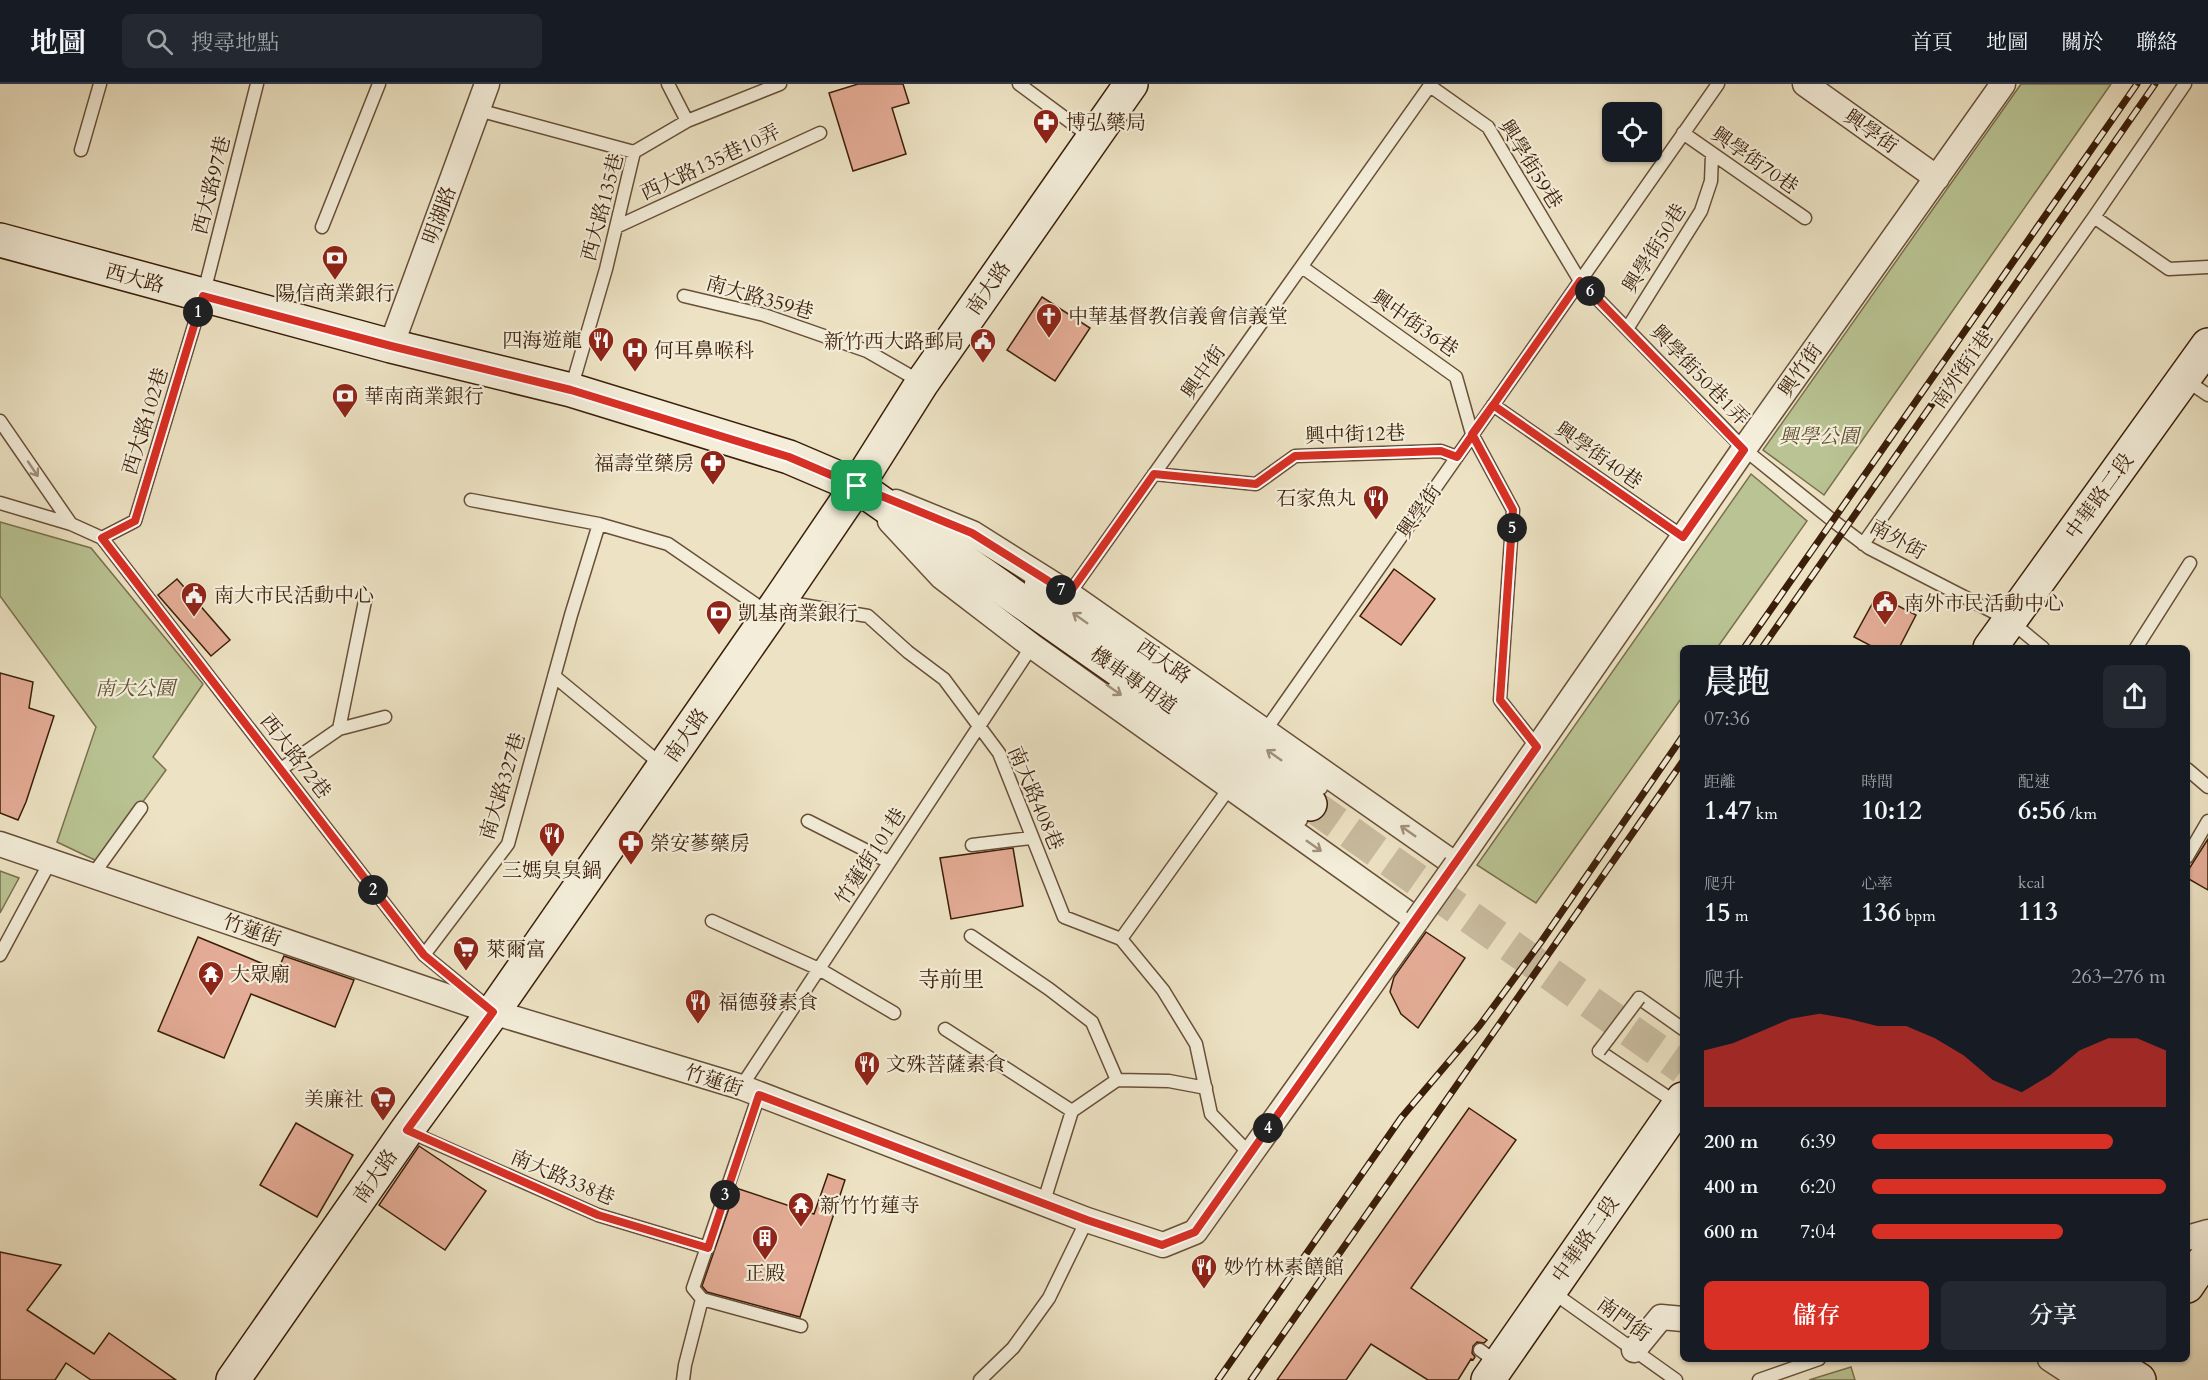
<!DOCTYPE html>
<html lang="zh-TW">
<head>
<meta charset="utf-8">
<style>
	:root { --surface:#171b24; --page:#242831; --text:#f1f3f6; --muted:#9ea1a6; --line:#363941; --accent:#d93025 }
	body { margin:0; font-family:Cardo,"Noto Serif TC",serif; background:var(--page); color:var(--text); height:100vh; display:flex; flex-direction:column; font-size:22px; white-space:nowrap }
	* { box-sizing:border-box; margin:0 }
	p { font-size:20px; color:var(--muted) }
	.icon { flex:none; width:33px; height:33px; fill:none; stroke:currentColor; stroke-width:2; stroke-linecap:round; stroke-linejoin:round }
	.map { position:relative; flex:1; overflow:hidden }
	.details { position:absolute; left:1680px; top:561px; width:510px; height:717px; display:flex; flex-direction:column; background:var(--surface); border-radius:9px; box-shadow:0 2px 4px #0004 }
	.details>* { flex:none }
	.fabs { position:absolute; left:1602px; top:18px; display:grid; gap:12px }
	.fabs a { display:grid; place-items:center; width:60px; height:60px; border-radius:9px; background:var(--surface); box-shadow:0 2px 4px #0004; font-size:30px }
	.pin { position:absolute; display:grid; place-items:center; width:51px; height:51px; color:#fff; margin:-26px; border-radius:12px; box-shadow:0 3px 9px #0006 }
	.km { position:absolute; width:30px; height:30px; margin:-15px; border-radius:50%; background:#222; color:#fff; font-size:16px; line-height:30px; text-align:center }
	.round { display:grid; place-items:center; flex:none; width:63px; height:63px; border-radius:9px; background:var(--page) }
	.overview { display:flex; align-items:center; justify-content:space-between; height:102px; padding:0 24px }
	h1 { font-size:33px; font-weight:600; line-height:45px }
	.figures { display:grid; grid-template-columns:repeat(3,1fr); gap:9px; height:102px; padding:6px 24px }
	.figures div { display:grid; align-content:center }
	.figures b { font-size:26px; font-weight:600 }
	.figures small { font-size:16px; font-weight:400 }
	.figures p { font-size:16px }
	.chart { height:168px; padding:12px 24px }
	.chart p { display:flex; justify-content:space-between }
	.chart svg { width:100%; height:108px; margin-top:6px; fill:var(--accent); opacity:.7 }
	.button { display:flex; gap:12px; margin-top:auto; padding:12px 24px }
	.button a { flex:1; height:69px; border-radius:9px; background:var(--accent); color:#fff; font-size:24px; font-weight:600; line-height:69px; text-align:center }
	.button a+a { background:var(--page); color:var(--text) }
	ul { padding:0 24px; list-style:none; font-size:20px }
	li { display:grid; grid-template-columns:96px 72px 1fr; align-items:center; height:45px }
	li i { height:15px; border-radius:8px; background:var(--accent) }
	header { display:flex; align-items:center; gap:36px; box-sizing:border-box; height:84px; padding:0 30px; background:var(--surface); border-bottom:2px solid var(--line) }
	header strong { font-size:28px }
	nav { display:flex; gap:33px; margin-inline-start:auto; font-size:21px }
	.search { width:420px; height:54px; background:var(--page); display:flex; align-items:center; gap:15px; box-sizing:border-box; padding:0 21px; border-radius:9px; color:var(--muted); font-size:22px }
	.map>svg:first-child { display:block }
	.green { fill:#b9c393; stroke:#7a704e; stroke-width:1.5 }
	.building { fill:#e4ac96; stroke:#3b1e09; stroke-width:1.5 }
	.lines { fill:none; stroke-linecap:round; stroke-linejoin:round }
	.secondary-tunnel { stroke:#c9bc9f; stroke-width:33; stroke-dasharray:33 16; stroke-linecap:butt }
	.lane-casing { stroke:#684f38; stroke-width:15 }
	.street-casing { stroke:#684f38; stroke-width:27 }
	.secondary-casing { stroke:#3b1e09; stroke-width:36 }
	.lane { stroke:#f3edd9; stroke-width:12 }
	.street { stroke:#f3edd9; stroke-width:24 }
	.secondary { stroke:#f3edd9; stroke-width:33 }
	.rail-casing { stroke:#3b1e09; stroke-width:7 }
	.rail { stroke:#f3edd9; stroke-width:4.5; stroke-dasharray:14; stroke-linecap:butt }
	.lane-bridge-casing { stroke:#684f38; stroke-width:15; stroke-linecap:butt }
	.street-bridge-casing { stroke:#684f38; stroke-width:27; stroke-linecap:butt }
	.lane-bridge { stroke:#f3edd9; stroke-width:12 }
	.street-bridge { stroke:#f3edd9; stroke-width:24 }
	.oneway { stroke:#a0907b }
	.route-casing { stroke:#fff; stroke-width:12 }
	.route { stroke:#d93025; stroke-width:8 }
	.labels { text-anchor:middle; stroke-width:4.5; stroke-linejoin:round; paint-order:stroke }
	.poi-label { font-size:20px; fill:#3b1e09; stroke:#f3edd9; text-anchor:start }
	.street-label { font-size:20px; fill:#3b1e09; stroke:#f3edd9 }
	.park-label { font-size:20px; font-style:italic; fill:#615032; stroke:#f3edd9 }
	.quarter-label { font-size:22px; fill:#3b1e09; stroke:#f3edd9 }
</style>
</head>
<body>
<header>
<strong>地圖</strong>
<div class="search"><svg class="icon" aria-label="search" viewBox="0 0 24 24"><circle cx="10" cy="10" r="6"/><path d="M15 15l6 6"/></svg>搜尋地點</div>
<nav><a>首頁</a><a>地圖</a><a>關於</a><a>聯絡</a></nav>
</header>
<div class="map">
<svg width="2208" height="1296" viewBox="0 0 2208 1296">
	<rect width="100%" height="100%" fill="#ede3c4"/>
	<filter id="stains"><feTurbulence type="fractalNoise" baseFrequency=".00333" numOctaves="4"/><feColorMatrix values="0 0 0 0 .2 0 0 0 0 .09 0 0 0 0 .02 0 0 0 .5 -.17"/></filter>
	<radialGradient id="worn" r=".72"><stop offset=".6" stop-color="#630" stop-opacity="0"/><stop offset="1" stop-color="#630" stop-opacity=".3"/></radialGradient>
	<path class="green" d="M2021 0H2111L1824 411 1763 366Z
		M1751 390 1807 437 1717 564H1683V612L1536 819 1477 781Z
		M0 438 91 464 203 600 153 673 166 686 99 778 57 758 96 643 0 512Z
		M0 787 19 794 0 829Z
		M1851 1283 1855 1296H1809Z"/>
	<path class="building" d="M858 0H903L909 19 892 24 906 70 853 87 829 9Z
		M1042 213 1090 244 1055 297 1007 266Z
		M1394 485 1435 515 1401 561 1360 532Z
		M177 495 230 556 211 572 158 511Z
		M1877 511 1916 531 1899 564H1875L1854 553Z
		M0 589 33 598 29 624 54 632 26 718 18 736 0 729Z
		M2208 755V806L2187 794V788Z
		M1013 764 1023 822 951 835 940 774Z
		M1426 848 1465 874 1418 944 1401 930 1390 908 1394 893Z
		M198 853 278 886 284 872 354 896 335 943 251 910 224 974 158 947Z
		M1469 1024 1516 1056 1411 1204 1487 1256 1484 1259 1477 1258 1473 1262 1472 1269 1475 1273 1473 1276 1471 1275 1458 1296H1428L1371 1260 1346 1296H1277Z
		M296 1039 353 1071 317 1133 260 1101Z
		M419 1062 486 1107 445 1166 379 1121Z
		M828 1090 845 1096 800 1233 707 1208 702 1202 736 1104 814 1130Z
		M0 1168 61 1181 27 1226 94 1270 109 1249 176 1296H91L66 1279 55 1296H0Z"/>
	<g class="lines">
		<path class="secondary-tunnel" d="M1310 720 1683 984"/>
		<g class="lane-casing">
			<path id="lane" d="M668 0 687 37
				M1019 0 1092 54
				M1430 2 1488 43 1580 197 1627 245 1701 127 1711 97 1712 71
				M478 26 634 68
				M1683 49 1805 134
				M81 66 100 0
				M2094 133 2169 185 2208 183
				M322 143 379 0
				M616 143 820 49
				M1302 183 1456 293 1472 350 1513 426 1500 616 1537 663
				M684 212 764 231 867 267 921 298
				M1627 245 1744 365 1832 436 1869 464 2009 536 2043 564
				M2184 295 2208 311
				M571 305 606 185 634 68 687 37 780 0
				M1493 321 1683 453
				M0 337 71 440 102 454 424 871 479 916
				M1154 390 1256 400 1295 372 1441 367 1457 373
				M471 416 599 440 668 460 761 524 779 517 868 532 908 568 944 595 999 669 1064 833 1121 855 1163 906 1196 960 1211 1030 1250 1070
				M0 419 71 440
				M102 454 135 437 203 212 257 0
				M1863 460 2094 133 2185 0
				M1031 499 1321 704
				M1069 510 1431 0
				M2136 564 2190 479
				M554 592 662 681
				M1113 605 1301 736
				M339 645 385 633
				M1265 647 1718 0
				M281 685 339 645 366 512
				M2187 685 2208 703
				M808 737 889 778
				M972 761 1031 754
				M2187 773 2208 737
				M92 792 141 724
				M712 837 819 885 894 929
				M971 852 1049 905 1092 938 1117 996 1169 997 1206 1004
				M1121 855 1230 703
				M0 871 50 778
				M424 871 508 760 571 531 599 440
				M1639 914 1683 945
				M945 945 1072 1027
				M1599 967 1678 1020
				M741 1003 1032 562
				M408 1047 598 1131 708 1164
				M1044 1117 1072 1027 1117 996
				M1551 1207 1676 1296
				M702 1215 801 1242
				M1480 1266 1498 1279
				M683 1296 685 1281 702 1215 693 1204 759 1011
				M980 1296 1013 1264 1049 1214 1087 1136
				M1759 1296 1819 1275"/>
		</g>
		<g class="street-casing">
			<path id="street" d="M1805 0 1937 94
				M391 262 487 0
				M896 418 972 449 1069 510 1456 781 1744 365 2003 0
				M0 760 493 928 741 1003 1087 1136 1163 1161 1195 1148 1417 836 1032 562 942 493 890 437
				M2187 1154 2208 1148
				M1634 1266 1661 1233 1683 1235
				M2050 1275 2067 1286 2128 1289"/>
		</g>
		<g class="secondary-casing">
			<path id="secondary" d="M0 156 391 262 571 306 789 373 857 402 1310 720
				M1990 564 2208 261
				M2187 1202 2208 1171
				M2106 1275 2139 1296
				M233 1296 407 1046 493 928 779 517 857 402 922 299 1131 0
				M1488 1296 1683 1015"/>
		</g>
		<use href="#lane" class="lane"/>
		<use href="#street" class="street"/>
		<use href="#secondary" class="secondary"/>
		<g class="rail-casing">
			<path id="rail" d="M1744 564 2137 0
				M1762 564 2155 0
				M1218 1296 1401 1034 1480 941 1541 858 1683 652
				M1251 1296 1683 677"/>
		</g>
		<use href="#rail" class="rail"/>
		<g class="lane-bridge-casing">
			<path id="lane-bridge" d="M1599 967 1639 914"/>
		</g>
		<g class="street-bridge-casing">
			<path id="street-bridge" d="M1417 836 1456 781"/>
		</g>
		<use href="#lane-bridge" class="lane-bridge"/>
		<use href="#street-bridge" class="street-bridge"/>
	</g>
	<defs><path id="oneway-shaft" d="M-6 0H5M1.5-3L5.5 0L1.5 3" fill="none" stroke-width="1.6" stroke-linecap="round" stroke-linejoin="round" transform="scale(1.5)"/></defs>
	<g class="oneway">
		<use href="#oneway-shaft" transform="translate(33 385) rotate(56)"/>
		<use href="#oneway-shaft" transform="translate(1080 534) rotate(-145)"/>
		<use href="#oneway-shaft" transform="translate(1114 606) rotate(35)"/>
		<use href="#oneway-shaft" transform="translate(1274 671) rotate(-145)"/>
		<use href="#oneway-shaft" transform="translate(1408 747) rotate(-145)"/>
		<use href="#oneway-shaft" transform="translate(1314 762) rotate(35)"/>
	</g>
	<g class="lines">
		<g class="route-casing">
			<path id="route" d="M857 402 789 373 571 306 391 262 203 212 135 437 102 454 424 871 493 928 407 1046 598 1131 708 1164 759 1011 1087 1136 1162 1161 1195 1148 1537 663 1500 616 1513 426 1472 350 1493 321 1683 453 1744 366 1580 197 1457 373 1441 367 1295 372 1256 400 1154 390 1069 510 972 449 857 402"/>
		</g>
		<use href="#route" class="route"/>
	</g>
	<defs>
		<g id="pharmacy-pin" transform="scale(1.35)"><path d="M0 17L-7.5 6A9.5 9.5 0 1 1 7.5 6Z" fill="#8f2418" stroke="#f3edd9"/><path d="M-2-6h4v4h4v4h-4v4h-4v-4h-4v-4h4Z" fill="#fff"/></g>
		<g id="bank-pin" transform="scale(1.35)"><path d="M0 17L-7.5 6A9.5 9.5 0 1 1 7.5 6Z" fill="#8f2418" stroke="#f3edd9"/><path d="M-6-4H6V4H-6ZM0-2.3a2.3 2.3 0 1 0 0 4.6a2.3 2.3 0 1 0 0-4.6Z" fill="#fff"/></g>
		<g id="church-pin" transform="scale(1.35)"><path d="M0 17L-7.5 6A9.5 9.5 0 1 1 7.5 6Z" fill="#8f2418" stroke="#f3edd9"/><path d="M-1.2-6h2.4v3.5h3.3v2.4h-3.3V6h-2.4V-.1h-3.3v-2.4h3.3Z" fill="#fff"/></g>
		<g id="restaurant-pin" transform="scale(1.35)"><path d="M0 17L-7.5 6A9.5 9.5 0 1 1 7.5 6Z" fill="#8f2418" stroke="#f3edd9"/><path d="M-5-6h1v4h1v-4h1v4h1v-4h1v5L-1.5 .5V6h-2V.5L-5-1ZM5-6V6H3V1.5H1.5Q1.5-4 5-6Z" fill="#fff"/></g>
		<g id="civic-pin" transform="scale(1.35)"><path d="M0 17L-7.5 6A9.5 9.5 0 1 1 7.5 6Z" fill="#8f2418" stroke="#f3edd9"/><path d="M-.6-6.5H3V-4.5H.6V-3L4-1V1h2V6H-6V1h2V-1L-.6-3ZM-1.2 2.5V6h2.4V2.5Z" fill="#fff"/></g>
		<g id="hospital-pin" transform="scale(1.35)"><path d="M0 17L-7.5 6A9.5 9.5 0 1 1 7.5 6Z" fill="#8f2418" stroke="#f3edd9"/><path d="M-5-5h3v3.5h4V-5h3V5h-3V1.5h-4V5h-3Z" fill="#fff"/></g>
		<g id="supermarket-pin" transform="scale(1.35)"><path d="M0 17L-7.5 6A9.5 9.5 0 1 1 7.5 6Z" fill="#8f2418" stroke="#f3edd9"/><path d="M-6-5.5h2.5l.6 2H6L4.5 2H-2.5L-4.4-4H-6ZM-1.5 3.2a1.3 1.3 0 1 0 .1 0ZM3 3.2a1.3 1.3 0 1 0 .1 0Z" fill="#fff"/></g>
		<g id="temple-pin" transform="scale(1.35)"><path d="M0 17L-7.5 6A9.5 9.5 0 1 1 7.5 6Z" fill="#8f2418" stroke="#f3edd9"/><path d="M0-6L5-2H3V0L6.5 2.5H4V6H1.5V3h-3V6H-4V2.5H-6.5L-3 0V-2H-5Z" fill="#fff"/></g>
		<g id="building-pin" transform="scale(1.35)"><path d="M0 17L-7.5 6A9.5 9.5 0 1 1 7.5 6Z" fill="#8f2418" stroke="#f3edd9"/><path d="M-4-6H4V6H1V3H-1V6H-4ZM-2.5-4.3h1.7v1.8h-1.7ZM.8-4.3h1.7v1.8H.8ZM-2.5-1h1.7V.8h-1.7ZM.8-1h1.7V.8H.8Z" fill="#fff"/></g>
	</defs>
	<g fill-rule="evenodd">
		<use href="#pharmacy-pin" x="1046" y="38"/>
		<use href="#bank-pin" x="335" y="174"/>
		<use href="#church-pin" x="1049" y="232"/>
		<use href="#restaurant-pin" x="601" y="256"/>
		<use href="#civic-pin" x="983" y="257"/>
		<use href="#hospital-pin" x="635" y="266"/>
		<use href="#bank-pin" x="345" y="312"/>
		<use href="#pharmacy-pin" x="713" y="379"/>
		<use href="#restaurant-pin" x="1376" y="414"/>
		<use href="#civic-pin" x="194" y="511"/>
		<use href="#civic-pin" x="1885" y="519"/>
		<use href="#bank-pin" x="719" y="529"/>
		<use href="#restaurant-pin" x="552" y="751"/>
		<use href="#pharmacy-pin" x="631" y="759"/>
		<use href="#supermarket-pin" x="466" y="865"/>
		<use href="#temple-pin" x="211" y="890"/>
		<use href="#restaurant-pin" x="698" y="918"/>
		<use href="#restaurant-pin" x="867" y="980"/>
		<use href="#supermarket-pin" x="383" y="1015"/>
		<use href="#temple-pin" x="801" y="1121"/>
		<use href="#building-pin" x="765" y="1154"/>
		<use href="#restaurant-pin" x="1204" y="1183"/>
	</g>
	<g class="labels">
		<g class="poi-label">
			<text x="1066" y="45">博弘藥局</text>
			<text x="335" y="216" text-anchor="middle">陽信商業銀行</text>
			<text x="1068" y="239">中華基督教信義會信義堂</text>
			<text x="582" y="263" text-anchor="end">四海遊龍</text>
			<text x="964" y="264" text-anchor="end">新竹西大路郵局</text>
			<text x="654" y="273">何耳鼻喉科</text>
			<text x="364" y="319">華南商業銀行</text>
			<text x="694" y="386" text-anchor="end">福壽堂藥房</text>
			<text x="1356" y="421" text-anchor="end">石家魚丸</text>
			<text x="214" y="518">南大市民活動中心</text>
			<text x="1904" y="526">南外市民活動中心</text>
			<text x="738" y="536">凱基商業銀行</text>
			<text x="650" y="766">榮安蔘藥房</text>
			<text x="552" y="793" text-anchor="middle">三媽臭臭鍋</text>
			<text x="486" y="872">萊爾富</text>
			<text x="230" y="897">大眾廟</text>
			<text x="718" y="925">福德發素食</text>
			<text x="886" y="987">文殊菩薩素食</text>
			<text x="364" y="1022" text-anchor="end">美廉社</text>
			<text x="820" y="1128">新竹竹蓮寺</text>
			<text x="1224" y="1190">妙竹林素饍館</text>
			<text x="765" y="1196" text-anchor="middle">正殿</text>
		</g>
		<g class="street-label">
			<text transform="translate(1871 47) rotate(35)" y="7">興學街</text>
			<text transform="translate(1755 76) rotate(35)" y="7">興學街70巷</text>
			<text transform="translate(710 78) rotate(-25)" y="7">西大路135巷10弄</text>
			<text transform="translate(1531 80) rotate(58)" y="7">興學街59巷</text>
			<text transform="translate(211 101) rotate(-76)" y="7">西大路97巷</text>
			<text transform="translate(602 123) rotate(-75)" y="7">西大路135巷</text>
			<text transform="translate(439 131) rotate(-70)" y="7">明湖路</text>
			<text transform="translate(1654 164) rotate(-58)" y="7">興學街50巷</text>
			<text transform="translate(135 194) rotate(15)" y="7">西大路</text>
			<text transform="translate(988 204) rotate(-55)" y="7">南大路</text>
			<text transform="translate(760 213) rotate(16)" y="7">南大路359巷</text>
			<text transform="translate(1415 239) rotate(35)" y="7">興中街36巷</text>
			<text transform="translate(1962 285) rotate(-55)" y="7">南外街1巷</text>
			<text transform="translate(1800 286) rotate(-55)" y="7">興竹街</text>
			<text transform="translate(1203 288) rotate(-55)" y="7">興中街</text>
			<text transform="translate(1700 291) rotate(46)" y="7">興學街50巷1弄</text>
			<text transform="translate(145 337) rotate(-73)" y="7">西大路102巷</text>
			<text transform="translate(1355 350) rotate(-2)" y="7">興中街12巷</text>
			<text transform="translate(1599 371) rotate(35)" y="7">興學街40巷</text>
			<text transform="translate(2099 412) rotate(-54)" y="7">中華路二段</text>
			<text transform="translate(1419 427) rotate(-55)" y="7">興學街</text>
			<text transform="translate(1898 455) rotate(29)" y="7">南外街</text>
			<text transform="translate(1164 577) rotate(35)" y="7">西大路</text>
			<text transform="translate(1134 596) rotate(35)" y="7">機車專用道</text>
			<text transform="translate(686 651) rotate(-55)" y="7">南大路</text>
			<text transform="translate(296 672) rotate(52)" y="7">西大路72巷</text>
			<text transform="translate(502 702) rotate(-73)" y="7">南大路327巷</text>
			<text transform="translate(1036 714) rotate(67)" y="7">南大路408巷</text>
			<text transform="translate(870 772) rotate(-57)" y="7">竹蓮街101巷</text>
			<text transform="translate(252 846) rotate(19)" y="7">竹蓮街</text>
			<text transform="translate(714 996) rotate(18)" y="7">竹蓮街</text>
			<text transform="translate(375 1092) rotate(-55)" y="7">南大路</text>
			<text transform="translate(563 1093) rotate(23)" y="7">南大路338巷</text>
			<text transform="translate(1585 1155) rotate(-55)" y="7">中華路二段</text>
			<text transform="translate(1624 1235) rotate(36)" y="7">南門街</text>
		</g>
		<g class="park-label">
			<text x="1819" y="359">興學公園</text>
			<text x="135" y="611">南大公園</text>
		</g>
		<g class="quarter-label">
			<text x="951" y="903">寺前里</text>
		</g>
	</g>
	<rect width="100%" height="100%" filter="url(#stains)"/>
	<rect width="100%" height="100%" fill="url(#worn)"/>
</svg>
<div class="fabs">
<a><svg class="icon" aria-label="locate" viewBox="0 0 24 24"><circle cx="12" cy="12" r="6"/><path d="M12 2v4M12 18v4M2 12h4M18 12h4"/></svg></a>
</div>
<div class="pin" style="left:857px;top:402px;background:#1e9e55"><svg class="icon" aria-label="arrive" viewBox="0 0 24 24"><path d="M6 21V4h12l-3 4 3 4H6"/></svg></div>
<b class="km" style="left:198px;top:228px">1</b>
<b class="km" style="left:373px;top:806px">2</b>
<b class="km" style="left:725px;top:1111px">3</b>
<b class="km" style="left:1268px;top:1044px">4</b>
<b class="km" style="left:1512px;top:444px">5</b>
<b class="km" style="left:1590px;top:207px">6</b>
<b class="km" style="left:1061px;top:506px">7</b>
<section class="details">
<div class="overview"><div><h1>晨跑</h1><p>07:36</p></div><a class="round"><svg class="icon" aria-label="share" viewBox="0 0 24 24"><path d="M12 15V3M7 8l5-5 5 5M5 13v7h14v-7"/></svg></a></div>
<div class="figures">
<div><p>距離</p><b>1.47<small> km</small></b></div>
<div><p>時間</p><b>10:12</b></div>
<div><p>配速</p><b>6:56<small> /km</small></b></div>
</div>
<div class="figures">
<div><p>爬升</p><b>15<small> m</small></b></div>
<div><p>心率</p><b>136<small> bpm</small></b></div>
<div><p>kcal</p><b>113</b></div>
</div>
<div class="chart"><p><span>爬升</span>263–276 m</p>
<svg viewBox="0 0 160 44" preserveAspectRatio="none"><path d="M0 44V21L10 18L20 13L30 8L40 6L50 8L60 11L70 11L80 16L90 23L100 33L110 38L120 31L130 21L140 16L150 16L160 21V44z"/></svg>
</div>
<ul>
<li><b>200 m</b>6:39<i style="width:82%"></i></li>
<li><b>400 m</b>6:20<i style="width:100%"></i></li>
<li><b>600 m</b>7:04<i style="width:65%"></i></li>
</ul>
<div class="button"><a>儲存</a><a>分享</a></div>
</section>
</div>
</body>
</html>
